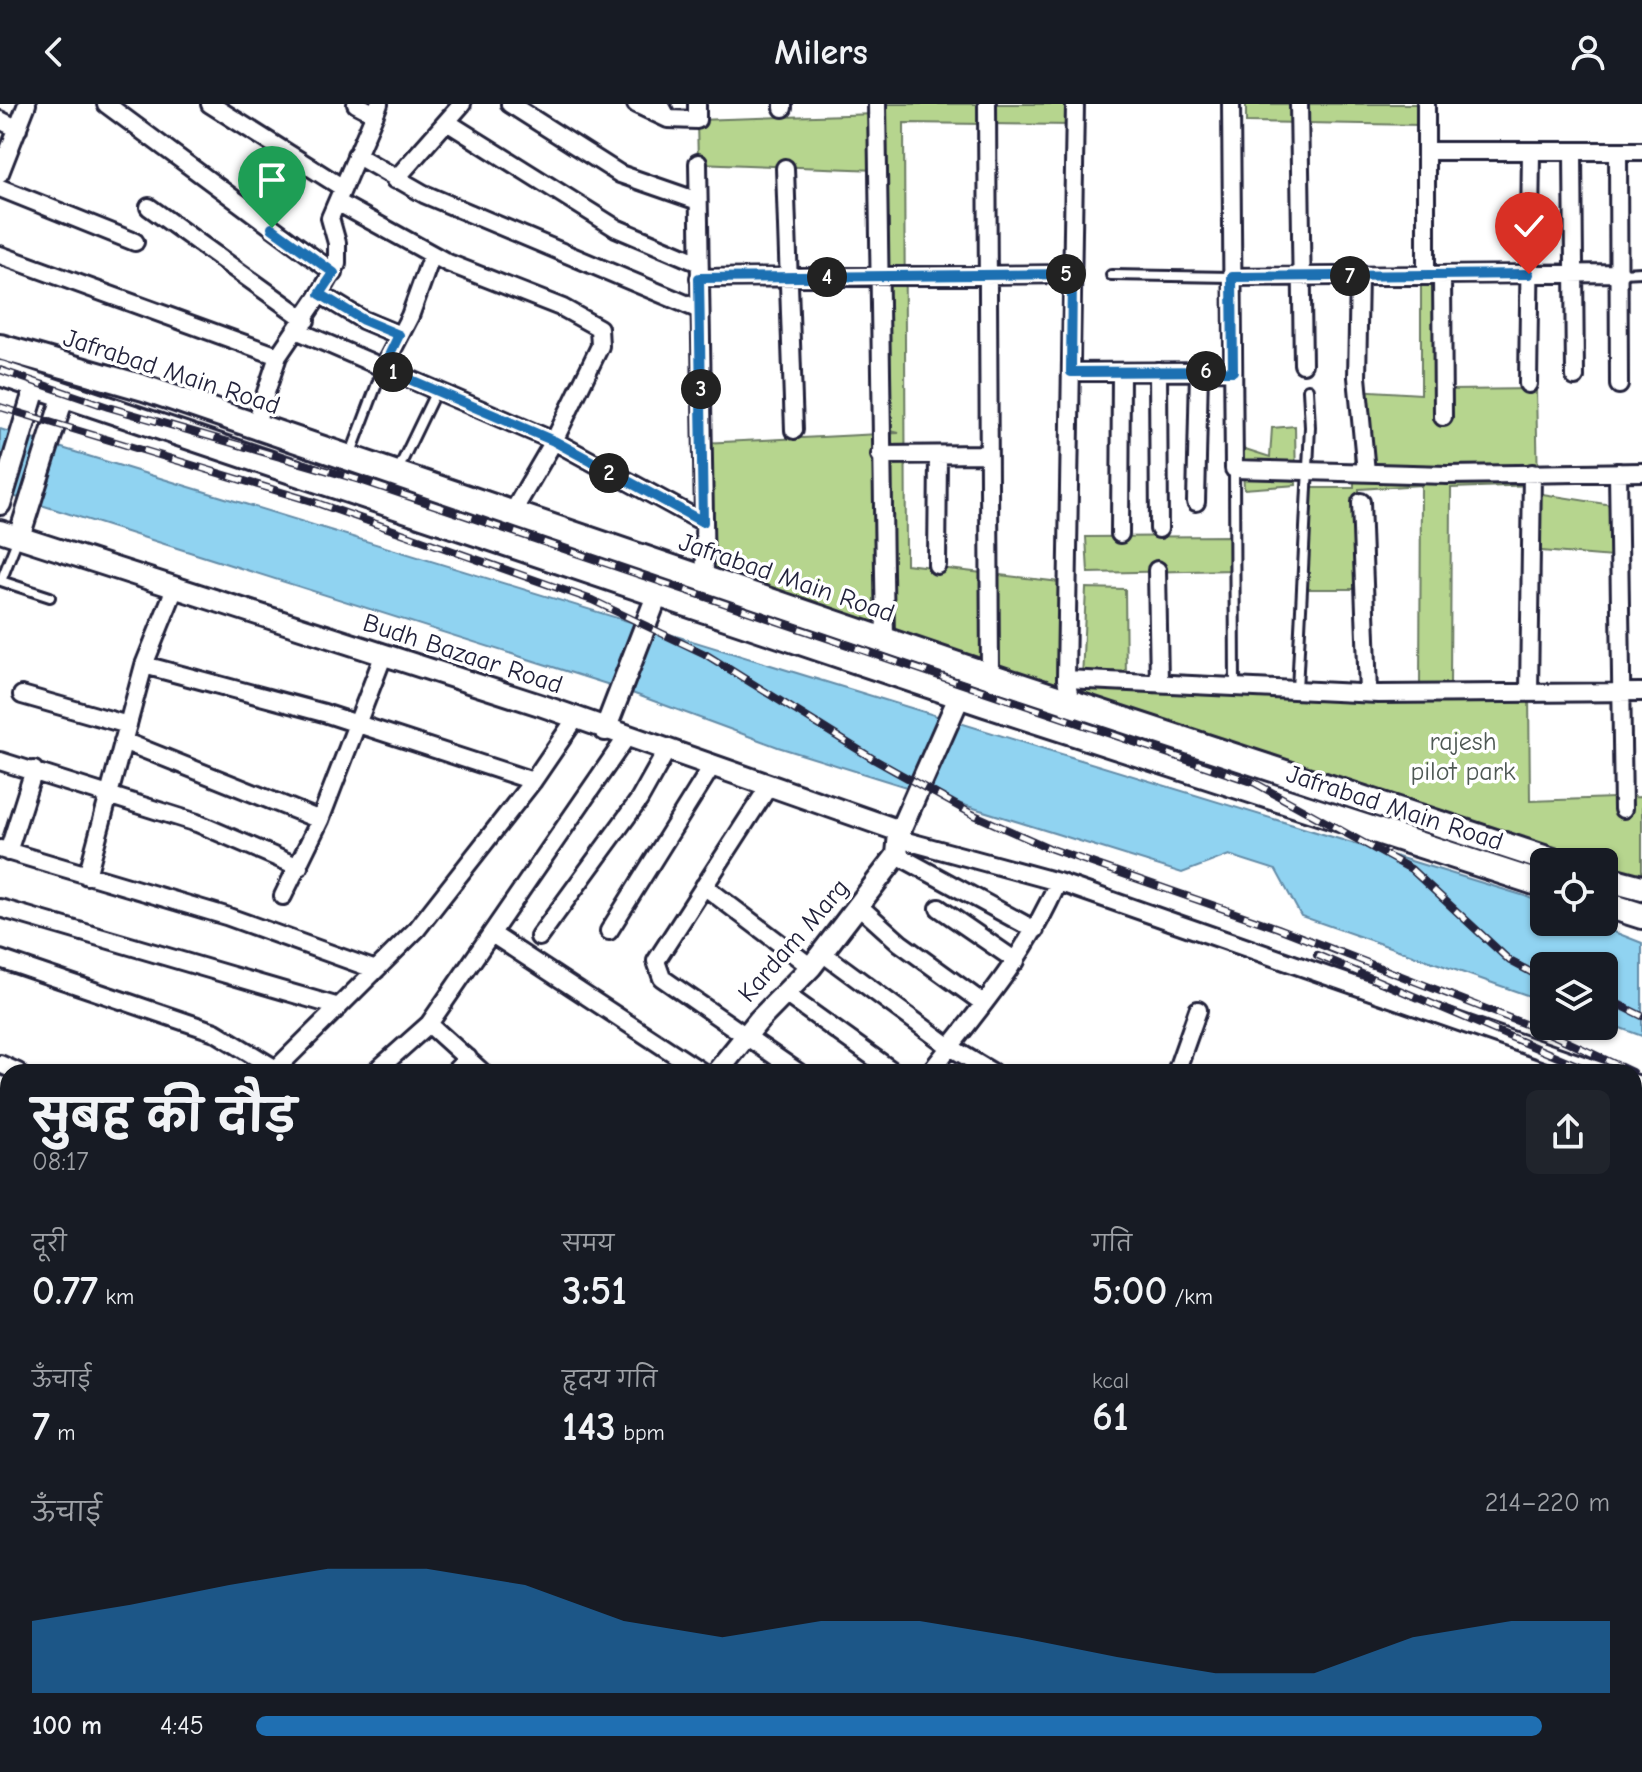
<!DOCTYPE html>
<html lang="hi">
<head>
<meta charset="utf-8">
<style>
	:root { --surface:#171b24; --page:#20242c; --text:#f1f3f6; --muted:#9ea1a6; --accent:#1f6fb2 }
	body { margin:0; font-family:"Comic Neue","Playpen Sans Deva",sans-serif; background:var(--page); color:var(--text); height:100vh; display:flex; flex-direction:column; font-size:30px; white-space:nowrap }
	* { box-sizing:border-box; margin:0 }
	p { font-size:26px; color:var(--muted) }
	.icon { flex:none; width:44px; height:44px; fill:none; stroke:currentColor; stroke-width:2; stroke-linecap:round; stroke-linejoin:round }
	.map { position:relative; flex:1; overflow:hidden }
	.details { position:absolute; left:0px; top:960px; width:1642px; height:708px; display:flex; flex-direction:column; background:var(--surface); border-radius:24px 24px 0 0; box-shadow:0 2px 6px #0004 }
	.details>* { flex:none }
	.tools { position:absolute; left:1530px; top:744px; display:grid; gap:16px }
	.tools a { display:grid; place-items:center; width:88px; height:88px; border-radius:12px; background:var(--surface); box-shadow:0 2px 6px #0004; font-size:40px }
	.pin { position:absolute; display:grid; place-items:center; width:68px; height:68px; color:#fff; margin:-82px -34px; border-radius:50% 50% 50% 0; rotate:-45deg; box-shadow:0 0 8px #0007 }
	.pin .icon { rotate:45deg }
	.km { position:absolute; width:40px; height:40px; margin:-20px; border-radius:50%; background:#222; color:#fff; font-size:22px; line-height:40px; text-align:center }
	.round { display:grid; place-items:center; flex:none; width:84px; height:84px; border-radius:12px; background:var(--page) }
	.overview { display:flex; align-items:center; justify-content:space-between; height:136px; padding:0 32px }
	h1 { font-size:44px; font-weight:700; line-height:60px }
	.metrics { display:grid; grid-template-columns:repeat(3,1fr); gap:12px; height:136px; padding:8px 32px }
	.metrics div { display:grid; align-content:center }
	.metrics b { font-size:40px; font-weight:700 }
	.metrics small { font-size:22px; font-weight:400 }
	.metrics p { font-size:22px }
	.chart { height:224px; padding:16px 32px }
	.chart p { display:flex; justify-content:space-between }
	.chart svg { width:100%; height:144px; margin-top:8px; fill:var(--accent); opacity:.7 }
	ul { padding:0 32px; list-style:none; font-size:26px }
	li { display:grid; grid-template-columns:128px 96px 1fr; align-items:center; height:60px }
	li i { height:20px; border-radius:10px; background:var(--accent) }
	header { display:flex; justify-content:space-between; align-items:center; height:104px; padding:0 32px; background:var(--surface); font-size:36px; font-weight:700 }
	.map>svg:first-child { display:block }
	.green { fill:#b6d58e; stroke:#6c7c64; stroke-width:2 }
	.water { fill:#90d3f1; stroke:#648ca8; stroke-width:2 }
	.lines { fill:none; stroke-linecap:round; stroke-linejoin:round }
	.service-casing { stroke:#22223b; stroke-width:14 }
	.minor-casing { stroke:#22223b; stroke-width:22 }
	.tertiary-casing { stroke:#22223b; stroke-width:26 }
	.secondary-casing { stroke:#22223b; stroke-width:30 }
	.service { stroke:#fff; stroke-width:8 }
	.minor { stroke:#fff; stroke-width:16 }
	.tertiary { stroke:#fff; stroke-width:20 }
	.secondary { stroke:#fff; stroke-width:24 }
	.rail-casing { stroke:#22223b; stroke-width:8 }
	.rail { stroke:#fff; stroke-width:5; stroke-dasharray:15; stroke-linecap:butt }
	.route-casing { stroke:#fff; stroke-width:16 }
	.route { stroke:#1f6fb2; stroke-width:10 }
	.labels { text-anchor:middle; stroke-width:7; stroke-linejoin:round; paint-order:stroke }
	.street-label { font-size:26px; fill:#22223b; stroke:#fff }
	.park-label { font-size:26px; fill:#4e5854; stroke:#fff }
</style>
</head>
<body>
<header><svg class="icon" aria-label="back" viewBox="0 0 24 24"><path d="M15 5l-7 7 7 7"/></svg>Milers<svg class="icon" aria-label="person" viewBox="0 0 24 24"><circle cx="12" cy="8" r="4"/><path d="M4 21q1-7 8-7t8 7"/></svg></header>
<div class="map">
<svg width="1642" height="1668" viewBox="0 0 1642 1668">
	<rect width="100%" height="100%" fill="#fff"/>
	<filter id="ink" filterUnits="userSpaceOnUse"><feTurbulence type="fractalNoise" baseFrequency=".0125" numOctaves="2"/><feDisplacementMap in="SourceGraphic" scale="16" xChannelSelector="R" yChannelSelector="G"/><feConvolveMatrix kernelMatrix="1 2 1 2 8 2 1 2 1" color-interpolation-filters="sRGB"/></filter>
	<g filter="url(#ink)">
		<path class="green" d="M877 0H1075L1074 21 904 19 906 460 1068 479V574L1082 575 1086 484 1125 485 1126 576 1420 585 1421 381 1359 385 1356 485H1306V384H1354L1355 286 1421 290V172L1446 177 1450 286 1536 285 1538 381 1451 384 1450 586 1529 589 1530 697 1642 693V777L1604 765V758H1583L1071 599 705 475 703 339 899 329 879 324 877 66 698 59 697 16 876 10Z
			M1246 0H1419L1420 21 1246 18Z
			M1295 322 1296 381 1244 385 1242 344 1270 353 1272 324Z
			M1530 388 1612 401V453L1530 446Z
			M1234 432V466L1088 469 1086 433Z"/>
		<path class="water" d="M0 325 1525 792 1544 800V818H1589L1642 839V932L1604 918V862H1544V897L1301 812 1276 766 1229 751 1182 769 778 643 613 582 0 388Z"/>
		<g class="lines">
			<g class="service-casing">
				<path id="service" d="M1621 169 1642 168
					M1111 171 1232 173
					M351 349 383 264
					M1234 365 1235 583
					M398 366 437 285
					M18 434 1 477 50 493
					M1297 586 1310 323 1308 285"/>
			</g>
			<g class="minor-casing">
				<path id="minor" d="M106 0 334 169
					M210 0 343 84
					M356 0 375 10
					M379 0 330 114 337 139V160L320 190 363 216 399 231
					M510 0 620 70 698 97
					M636 0 668 15
					M660 0 668 15 697 16V0
					M877 0 885 536
					M987 0 990 572
					M1231 0 1234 365 1447 371 1642 368
					M1299 0 1303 260
					M1426 0V171
					M783 4V0
					M0 16 18 25
					M447 18 616 124 699 159
					M1426 47H1642
					M1573 47 1575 273
					M1618 47 1619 281
					M356 51 424 90 700 206
					M698 59 705 475
					M785 64 794 326
					M0 69 27 0
					M395 76 462 0
					M0 84 135 138
					M337 98 448 159 563 204 599 224 600 242 554 337 512 409
					M149 103 306 216
					M0 151 278 252
					M1442 171 1443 313
					M1359 172 1357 273 1366 368
					M1232 173 1621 169
					M699 174 1072 170
					M298 227 554 337 703 418
					M383 264 410 212 432 151
					M1158 267 1159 425
					M1071 268 1233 267
					M1528 280 1531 47
					M255 322 278 252 320 190
					M880 351 988 350
					M1618 368 1623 705
					M1196 398 1199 267
					M1361 398 1368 589
					M1120 430 1121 268
					M937 461 938 351
					M1157 466 1159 579
					M144 561 324 609 533 677
					M1066 575 1378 590 1642 588
					M1529 589 1532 369
					M22 591 128 621
					M1065 626 1071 599 1066 575 1075 0
					M123 637 320 716
					M0 657 197 719 299 763
					M769 682 656 857 662 874 798 968
					M899 735 1058 778 1603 968
					M0 745 226 812 376 866
					M8 748 34 666
					M897 751 1035 826
					M87 772 144 561 175 484
					M704 782 811 863
					M283 792 320 716 384 550
					M859 802 900 839 983 899
					M0 804 339 903
					M939 804 1016 857
					M609 827 712 662
					M492 830 702 968
					M539 833 639 696 667 646
					M821 848 950 943 992 968
					M0 855 215 928 276 965
					M784 889 894 968
					M429 920 482 968
					M0 960 18 968
					M273 968 417 825 533 677 576 614
					M375 968 429 920 626 634
					M454 968 468 954
					M930 968C978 907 1028 849 1058 778
					M1176 968 1198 906
					M1634 979 1642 982
					M0 1069 8 1051
					M0 1163 8 1167
					M0 1267 8 1255
					M0 1329 8 1336
					M0 1403 8 1410
					M0 1457 8 1449
					M766 1660 784 1668
					M896 1660 914 1668
					M1631 1660 1639 1668
					M722 1668 727 1660
					M947 1668 954 1660"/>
			</g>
			<g class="tertiary-casing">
				<path id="tertiary" d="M0 400 36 281
					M0 427 543 602 894 725 899 729 897 751 811 863 759 916 717 968
					M19 433 64 290
					M605 626 658 489
					M899 729 960 591
					M0 1655 8 1647"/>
			</g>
			<g class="secondary-casing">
				<path id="secondary" d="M0 243 144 284 1002 576 1556 758
					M0 269 985 600 1544 781
					M1604 774 1642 784
					M1604 800 1642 812"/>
			</g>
			<use href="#service" class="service"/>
			<use href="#minor" class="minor"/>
			<use href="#tertiary" class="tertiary"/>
			<use href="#secondary" class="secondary"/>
			<g class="rail-casing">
				<path id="rail" d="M0 266 108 303 363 377 1255 679 1411 765 1510 857 1544 875
					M0 303 311 397 592 496 705 550 875 656 972 710 1049 744 1278 824 1553 931 1632 968
					M1317 851 1593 968
					M1604 893 1642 912
					M1634 987 1642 991"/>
			</g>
			<use href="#rail" class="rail"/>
		</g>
	</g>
	<g class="lines" filter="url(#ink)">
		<g class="route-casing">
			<path id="route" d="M272 124 334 169 320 190 363 216 399 231 383 264 554 337 703 418 699 174 1072 170 1071 268 1233 267 1232 173 1529 170"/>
		</g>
		<use href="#route" class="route"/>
	</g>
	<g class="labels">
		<g class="street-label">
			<text transform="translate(172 267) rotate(18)" y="9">Jafrabad Main Road</text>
			<text transform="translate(787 473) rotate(19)" y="9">Jafrabad Main Road</text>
			<text transform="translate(463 549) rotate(18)" y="9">Budh Bazaar Road</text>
			<text transform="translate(1395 703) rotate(18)" y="9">Jafrabad Main Road</text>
			<text transform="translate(793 836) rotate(-49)" y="9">Kardam Marg</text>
		</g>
		<g class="park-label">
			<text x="1463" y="646">rajesh<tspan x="1463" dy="30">pilot park</tspan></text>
		</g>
	</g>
</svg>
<div class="tools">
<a><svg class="icon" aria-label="locate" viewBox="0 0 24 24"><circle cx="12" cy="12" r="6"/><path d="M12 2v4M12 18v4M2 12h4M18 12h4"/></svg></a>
<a><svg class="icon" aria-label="layers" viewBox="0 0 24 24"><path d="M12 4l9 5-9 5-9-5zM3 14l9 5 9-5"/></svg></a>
</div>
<div class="pin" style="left:272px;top:124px;background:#1e9e55"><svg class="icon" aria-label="arrive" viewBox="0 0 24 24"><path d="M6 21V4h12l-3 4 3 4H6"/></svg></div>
<div class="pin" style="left:1529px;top:170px;background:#d93025"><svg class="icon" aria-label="check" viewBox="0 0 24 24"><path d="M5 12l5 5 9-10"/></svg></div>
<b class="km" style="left:393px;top:268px">1</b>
<b class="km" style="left:609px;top:369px">2</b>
<b class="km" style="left:701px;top:285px">3</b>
<b class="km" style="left:827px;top:173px">4</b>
<b class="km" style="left:1066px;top:170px">5</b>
<b class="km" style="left:1206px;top:267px">6</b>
<b class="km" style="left:1350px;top:172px">7</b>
<section class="details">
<div class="overview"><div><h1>सुबह की दौड़</h1><p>08:17</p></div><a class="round"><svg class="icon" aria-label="share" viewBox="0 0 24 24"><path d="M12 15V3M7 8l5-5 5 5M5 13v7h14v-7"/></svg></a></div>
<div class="metrics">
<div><p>दूरी</p><b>0.77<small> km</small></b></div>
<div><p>समय</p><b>3:51</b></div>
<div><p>गति</p><b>5:00<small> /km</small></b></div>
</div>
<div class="metrics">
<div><p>ऊँचाई</p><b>7<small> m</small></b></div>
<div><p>हृदय गति</p><b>143<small> bpm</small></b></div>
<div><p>kcal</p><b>61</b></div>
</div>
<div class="chart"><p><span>ऊँचाई</span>214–220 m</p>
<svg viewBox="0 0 160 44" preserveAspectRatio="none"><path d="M0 44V22L10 17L20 11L30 6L40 6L50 11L60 22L70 27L80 22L90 22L100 27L110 33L120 38L130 38L140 27L150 22L160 22V44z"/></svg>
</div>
<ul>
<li><b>100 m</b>4:45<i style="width:95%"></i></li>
</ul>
</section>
</div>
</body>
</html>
